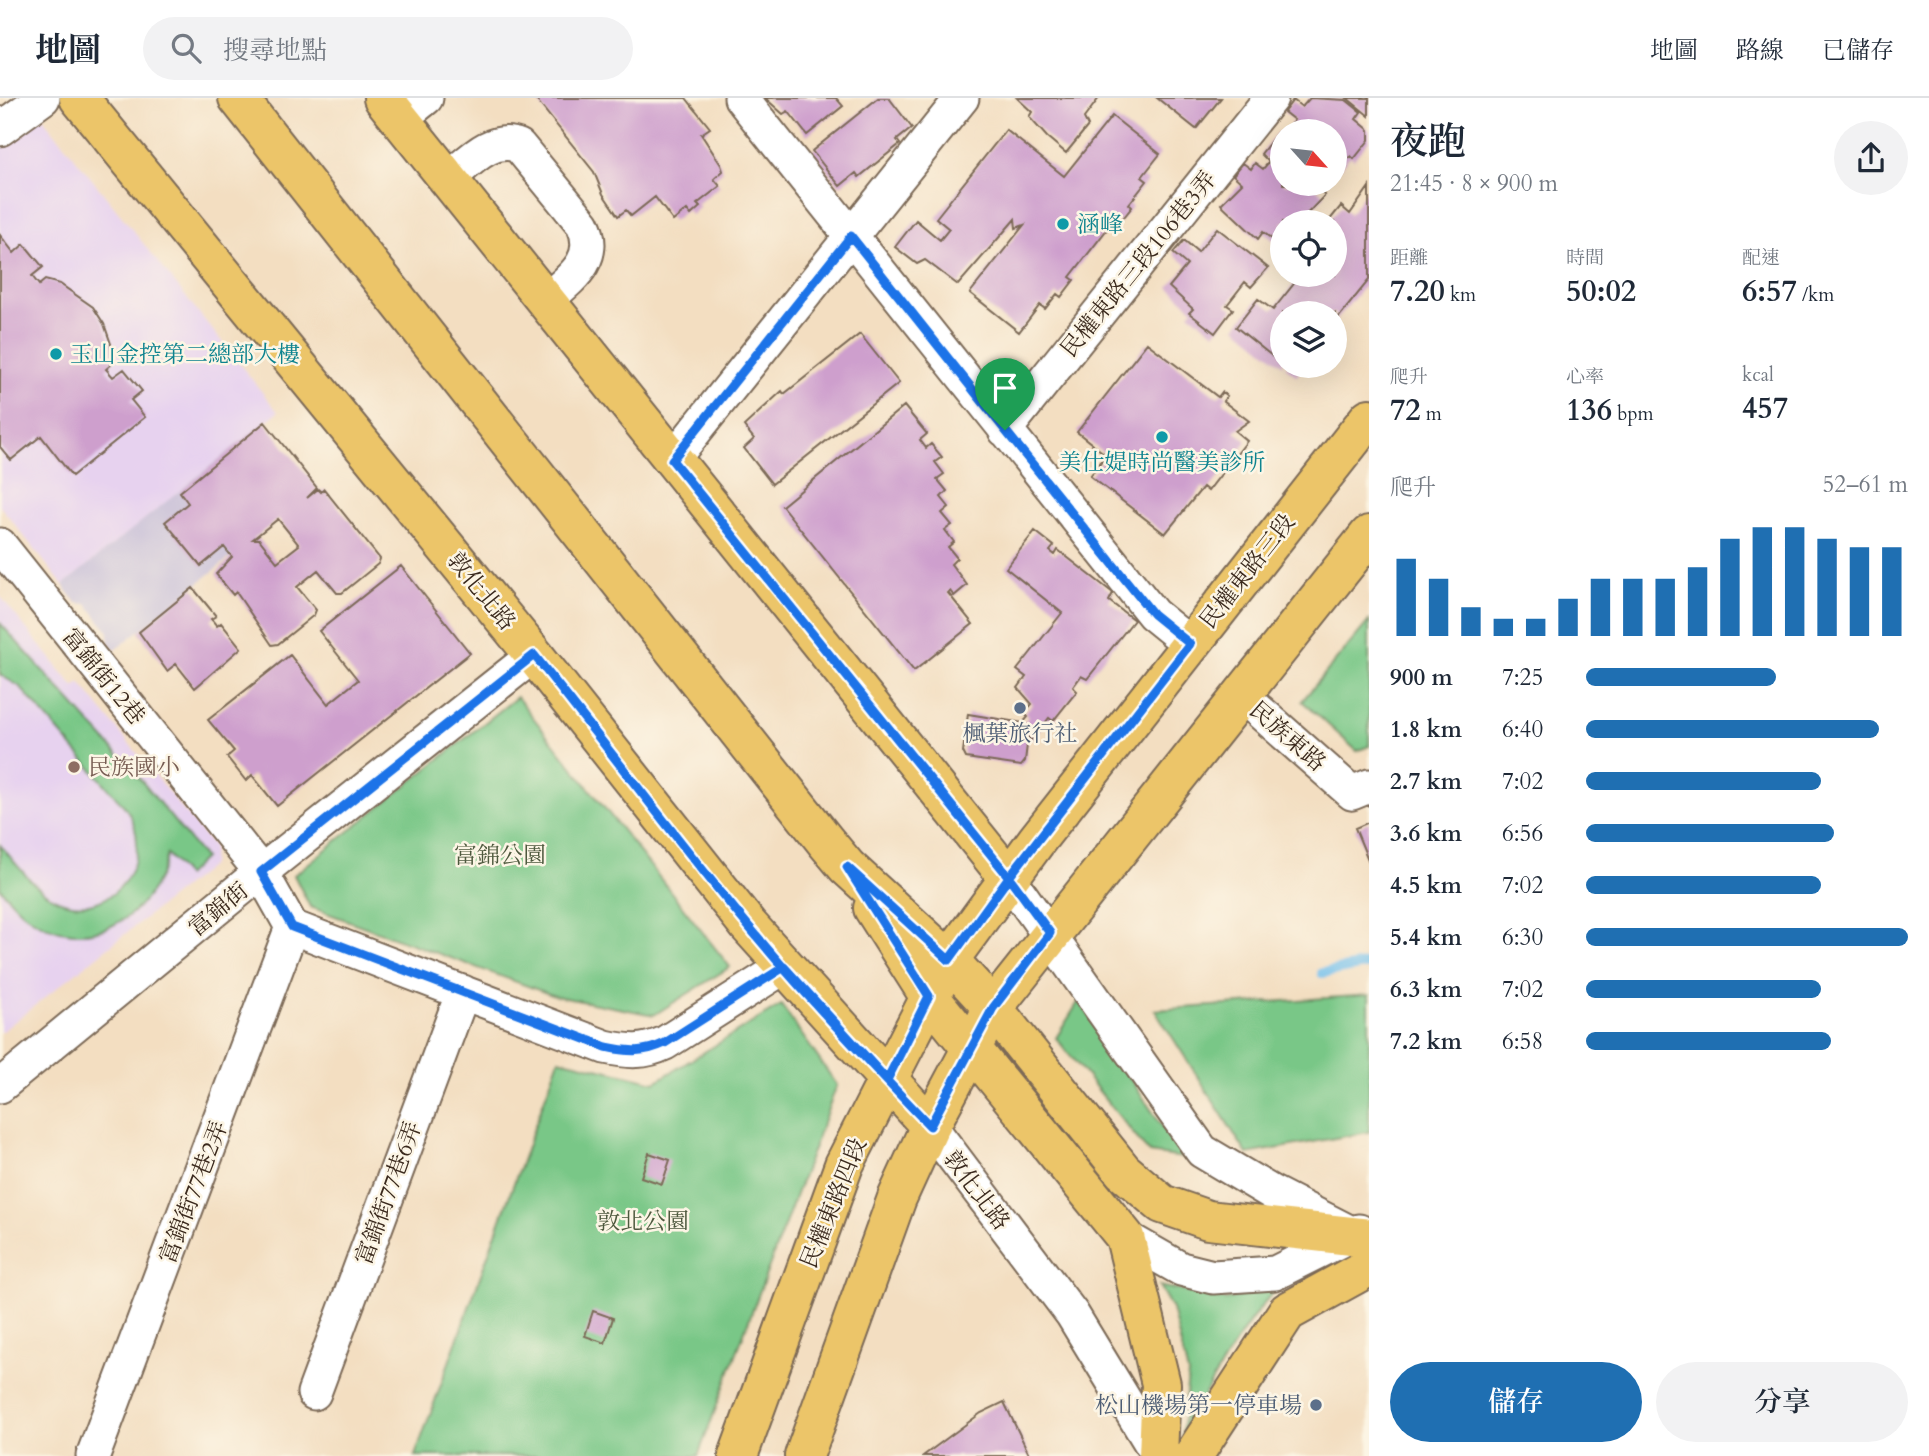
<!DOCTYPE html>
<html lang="zh-TW">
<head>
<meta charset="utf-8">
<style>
	:root { --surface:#fff; --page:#f2f2f3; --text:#1f2937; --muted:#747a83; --line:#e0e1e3; --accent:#1f6fb2 }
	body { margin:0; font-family:Cardo,"Noto Serif TC",serif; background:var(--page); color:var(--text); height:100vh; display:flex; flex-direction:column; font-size:26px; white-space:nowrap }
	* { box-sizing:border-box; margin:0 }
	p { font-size:23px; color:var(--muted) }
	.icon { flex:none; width:38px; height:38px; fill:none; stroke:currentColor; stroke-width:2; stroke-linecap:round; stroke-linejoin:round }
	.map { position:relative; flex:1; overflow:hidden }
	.panel { display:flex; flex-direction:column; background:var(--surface); width:560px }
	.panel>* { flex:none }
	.needle { width:46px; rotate:117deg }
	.buttons { position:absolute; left:1270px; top:21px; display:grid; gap:14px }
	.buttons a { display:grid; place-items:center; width:77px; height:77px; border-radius:50%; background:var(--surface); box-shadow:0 7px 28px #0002; font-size:35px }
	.pin { position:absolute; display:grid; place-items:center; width:60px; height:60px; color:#fff; margin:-72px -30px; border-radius:50% 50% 50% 0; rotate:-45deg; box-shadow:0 0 7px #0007 }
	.pin .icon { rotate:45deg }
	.round { display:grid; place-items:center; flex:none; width:74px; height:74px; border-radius:37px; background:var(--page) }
	.overview { display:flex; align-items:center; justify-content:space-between; height:119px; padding:0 21px }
	h1 { font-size:38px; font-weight:600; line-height:52px }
	.stats { display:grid; grid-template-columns:repeat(3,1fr); gap:10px; height:119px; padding:7px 21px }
	.stats div { display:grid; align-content:center }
	.stats b { font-size:30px; font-weight:600 }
	.stats small { font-size:19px; font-weight:400 }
	.stats p { font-size:19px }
	.chart { height:196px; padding:14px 21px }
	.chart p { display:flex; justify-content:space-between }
	.chart svg { width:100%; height:126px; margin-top:7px; stroke:var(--accent); stroke-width:6 }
	.button { display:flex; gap:14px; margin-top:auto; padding:14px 21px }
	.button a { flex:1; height:80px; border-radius:42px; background:var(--accent); color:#fff; font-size:28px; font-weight:600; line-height:80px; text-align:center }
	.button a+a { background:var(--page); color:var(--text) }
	ul { padding:0 21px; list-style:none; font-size:23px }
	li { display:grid; grid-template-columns:112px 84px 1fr; align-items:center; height:52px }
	li i { height:18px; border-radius:9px; background:var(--accent) }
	header { display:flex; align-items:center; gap:42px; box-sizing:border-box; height:98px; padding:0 35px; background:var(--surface); border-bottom:2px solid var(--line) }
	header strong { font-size:33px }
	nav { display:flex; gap:38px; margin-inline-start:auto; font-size:24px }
	.search { width:490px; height:63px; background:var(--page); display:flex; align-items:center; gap:18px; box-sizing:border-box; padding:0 24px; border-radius:38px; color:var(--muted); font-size:26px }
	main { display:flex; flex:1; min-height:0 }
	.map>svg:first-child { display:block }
	.built { fill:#e7d2ef }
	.industrial { fill:#c8bfd8 }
	.green { fill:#79c787; stroke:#5a7852; stroke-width:2 }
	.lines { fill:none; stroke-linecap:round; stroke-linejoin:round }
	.stream { stroke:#72bfec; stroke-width:10 }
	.building { fill:#ce9fcd; fill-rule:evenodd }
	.minor-casing { stroke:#7b6957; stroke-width:37 }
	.major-casing { stroke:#7b6957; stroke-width:42 }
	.minor { stroke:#fff; stroke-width:33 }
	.major { stroke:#ecc569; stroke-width:38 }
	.route-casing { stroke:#fff; stroke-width:14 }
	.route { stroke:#1a73e8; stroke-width:9 }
	.culture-dot { fill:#0f9aa8; stroke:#fcf5e5; stroke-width:2.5 }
	.service-dot { fill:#5c6f8a; stroke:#fcf5e5; stroke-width:2.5 }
	.education-dot { fill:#8d6e63; stroke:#fcf5e5; stroke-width:2.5 }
	.labels { text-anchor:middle; stroke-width:5; stroke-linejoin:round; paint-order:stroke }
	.culture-label { font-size:23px; fill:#0d838f; stroke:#fcf5e5; text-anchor:start }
	.street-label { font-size:23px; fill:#3b2a1e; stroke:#fcf5e5 }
	.service-label { font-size:23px; fill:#4e5e75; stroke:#fcf5e5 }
	.education-label { font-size:23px; fill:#785e54; stroke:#fcf5e5; text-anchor:start }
	.park-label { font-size:23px; fill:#4e593e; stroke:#fcf5e5 }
</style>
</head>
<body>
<header>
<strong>地圖</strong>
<div class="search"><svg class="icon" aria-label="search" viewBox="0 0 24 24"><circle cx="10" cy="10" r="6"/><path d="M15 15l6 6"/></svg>搜尋地點</div>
<nav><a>地圖</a><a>路線</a><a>已儲存</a></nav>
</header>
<main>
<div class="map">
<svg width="1369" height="1358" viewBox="0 0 1369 1358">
	<rect width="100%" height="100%" fill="#fcf5e5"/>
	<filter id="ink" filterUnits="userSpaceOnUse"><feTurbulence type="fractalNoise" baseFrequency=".0143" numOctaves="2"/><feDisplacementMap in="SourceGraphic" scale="14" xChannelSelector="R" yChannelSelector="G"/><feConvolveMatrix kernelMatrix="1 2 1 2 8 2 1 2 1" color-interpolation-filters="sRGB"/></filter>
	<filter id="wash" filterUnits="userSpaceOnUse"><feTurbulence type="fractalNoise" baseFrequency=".00686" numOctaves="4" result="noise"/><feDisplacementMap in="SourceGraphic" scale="28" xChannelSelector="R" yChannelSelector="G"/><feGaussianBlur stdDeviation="1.57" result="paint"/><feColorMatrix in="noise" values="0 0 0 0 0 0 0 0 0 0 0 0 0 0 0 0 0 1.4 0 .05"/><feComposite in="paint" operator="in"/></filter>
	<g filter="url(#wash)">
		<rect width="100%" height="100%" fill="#f3dec1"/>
		<path class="built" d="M39 15 278 314 63 487 0 408V46Z
			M0 498 74 589 80 585 213 749 212 767 0 935Z"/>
		<path class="industrial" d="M265 324 317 390 115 552 108 544 109 534 87 506 77 505 63 487Z"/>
		<path class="green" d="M1369 523V648L1357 653 1302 603Z
			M0 525 140 681 204 760 186 778 167 756C152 821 86 860 26 817 16 810 8 799 0 790V747C17 766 34 792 58 802 116 825 159 756 125 709L19 588 0 577Z
			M517 599 730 869 654 917 555 898 310 809 294 777Z
			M1369 897V1034L1247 1056 1155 912Z
			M1079 903 1183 1060 1149 1055 1056 940Z
			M781 907 837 987 698 1358H415L559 961 655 984Z
			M1159 1188 1226 1202 1278 1188C1239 1233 1209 1286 1182 1339L1188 1276 1172 1211Z"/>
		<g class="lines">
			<path class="stream" d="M1322 875 1369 866"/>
		</g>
		<g id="blocks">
			<path class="building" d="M535 0H686L710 30 701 36 721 67 723 73 714 81 720 88 697 106 700 109 691 117 687 112 673 123 655 99 631 118 626 112 618 118 603 96 594 74Z
				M765 0H836L843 8 807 37 788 13 783 16Z
				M878 0H889L912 30 897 42 900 46 859 79 856 75 840 88 812 53Z
				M1017 0H1099L1084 20 1088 28 1066 55 1047 39 1029 19 1032 14Z
				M1157 0H1221L1196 31Z
				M1310 0 1346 2 1361 14 1356 21 1369 32V42L1354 61 1351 58 1347 61 1335 76V33H1294L1290 27 1294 22 1284 14 1293 2 1302 9Z
				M1347 0H1369V18Z
				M1112 18 1160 56 1142 79 1147 83 1129 106 1132 109 1120 124 1115 121 1070 179 1074 182 1061 199 1057 196 1045 211 1040 207 1019 234 970 195 1024 127 1016 130 1015 121 958 187 925 162 917 166 895 149 916 122 940 142 949 131 936 120 1006 32 1064 78Z
				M1278 34H1283V86H1311L1325 97 1301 122 1299 120 1295 124H1283L1282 149 1263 134 1258 141 1221 106 1242 85 1233 77 1243 65 1251 71 1255 65 1263 71 1269 64 1261 56Z
				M1369 89V182L1335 224V215H1283V267L1236 229 1258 201 1273 212 1301 177H1335V124H1328L1341 108 1350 116Z
				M1217 130 1268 170 1251 189 1245 184 1227 207 1233 211 1215 235 1189 215 1193 211 1169 189 1187 167 1173 155 1184 142 1198 154Z
				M0 137 14 155 24 146 43 169 32 178 39 187 45 182 60 186 93 209 104 226 111 246 112 266 106 271 113 279 124 271 142 293 131 302 145 319 72 378 41 338 11 362 0 349Z
				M860 236 899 285 772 386 744 350 754 341 744 328 782 293 784 296Z
				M1147 245 1218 299 1222 294 1227 298 1223 303 1249 323 1235 333 1247 343 1208 393 1203 389 1165 436 1090 378 1106 357 1077 334Z
				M1284 268H1300L1296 273 1299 275 1297 278Z
				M904 308 927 336 920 342 926 350 931 346 942 359 935 364 944 376 937 381 947 393 941 399 949 409 942 415 952 427 945 432 954 444 948 449 957 460 951 466 967 487 954 498 950 493 948 495 973 526 914 573 782 408Z
				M265 324 317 390 307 400 318 391 321 394 324 391 380 461 378 466 342 495H337L318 472 297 489 316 512 314 517 278 546 272 547 236 494 233 497 216 476 232 459 224 449 201 468 165 424 188 405 180 394ZM278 421 299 447 277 464 259 441H253Z
				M1035 433 1054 448 1050 453 1055 457 1058 452 1113 495 1109 503 1134 522 1087 581 1081 578 1073 589 1077 593 1053 623 1049 620 1032 642 1028 639 1025 663 1021 668 966 660 963 654 968 616 1023 625 1028 619 1024 615 1032 606 1018 590 1026 579 1017 572 1062 515 1006 470Z
				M401 468 470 555 277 708 252 677 246 683 227 659 234 653 208 622 290 557 328 606 358 582 319 533Z
				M193 490 216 518 211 521 217 528 221 525 241 550 195 590 176 566 167 573 139 534Z
				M1369 724V764L1355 730Z
				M649 1055 670 1062 662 1086 641 1079Z
				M593 1213 613 1220 605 1245 585 1238Z
				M1004 1304 1030 1358H923L981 1315Z"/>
		</g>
	</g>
	<g filter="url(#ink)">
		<use href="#blocks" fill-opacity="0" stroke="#7b6957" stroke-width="2"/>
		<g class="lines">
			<g class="minor-casing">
				<path id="minor" d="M741 0 1153 516 1190 546
					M400 21 426 0
					M0 31 43 0
					M448 81C469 64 491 37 519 48L583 126C600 162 570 181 545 203
					M1005 332 1271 0
					M672 362 962 0
					M0 447 261 774 292 829 605 949C629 954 644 955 665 945L784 869
					M1241 597 1352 695 1369 688
					M1008 779 1202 1053 1271 1094 1349 1134
					M0 988 261 774 534 557
					M930 1028 1072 1216 1158 1357
					M1125 1139 1181 1171 1213 1179 1275 1175 1359 1133
					M314 1295 463 894
					M93 1358 292 829"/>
			</g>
			<g class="major-casing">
				<path id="major" d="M79 0 534 557 748 827 930 1028
					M238 0 826 744 847 769 949 862 993 910 1123 1073 1162 1106 1208 1122 1369 1140
					M383 0 1008 779
					M873 810 929 898 1125 1139 1161 1286 1158 1358
					M738 1358 844 1067 949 862 1037 742 1369 320
					M804 1358 897 1100 930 1028 993 910 1369 437
					M1193 1358 1287 1214 1369 1169"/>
			</g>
			<use href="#minor" class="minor"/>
			<use href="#major" class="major"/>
		</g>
	</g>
	<g class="lines" filter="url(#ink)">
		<g class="route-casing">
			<path id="route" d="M1005 332 1153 516 1190 546 1009 779 949 862 847 769 929 898 887 982 784 869 665 945C644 955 629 954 606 949L292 829 261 774 534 557C617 661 696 768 782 868 830 923 880 976 930 1028L993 910 1050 835 1009 779 672 362 851 138 1005 332"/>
		</g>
		<use href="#route" class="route"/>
	</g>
	<g class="culture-dot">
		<circle cx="1063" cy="126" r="7"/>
		<circle cx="56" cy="256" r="7"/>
		<circle cx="1162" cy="339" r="7"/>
	</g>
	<g class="service-dot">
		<circle cx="1020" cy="610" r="7"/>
		<circle cx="1316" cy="1307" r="7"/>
	</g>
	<circle class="education-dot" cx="74" cy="669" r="7"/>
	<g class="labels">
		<g class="culture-label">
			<text x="1077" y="134">涵峰</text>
			<text x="70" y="264">玉山金控第二總部大樓</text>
			<text x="1162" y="372" text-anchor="middle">美仕媞時尚醫美診所</text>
		</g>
		<g class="street-label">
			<text transform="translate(1138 166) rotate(-51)" y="8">民權東路三段106巷3弄</text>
			<text transform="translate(1247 473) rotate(-52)" y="8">民權東路三段</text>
			<text transform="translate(482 493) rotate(51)" y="8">敦化北路</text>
			<text transform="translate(104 578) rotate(51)" y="8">富錦街12巷</text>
			<text transform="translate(1288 638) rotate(41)" y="8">民族東路</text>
			<text transform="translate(218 811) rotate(-40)" y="8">富錦街</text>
			<text transform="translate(977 1092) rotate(53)" y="8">敦化北路</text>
			<text transform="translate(193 1094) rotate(-69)" y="8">富錦街77巷2弄</text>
			<text transform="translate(388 1095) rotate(-70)" y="8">富錦街77巷6弄</text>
			<text transform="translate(833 1105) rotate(-68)" y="8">民權東路四段</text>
		</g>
		<g class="service-label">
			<text x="1020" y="643">楓葉旅行社</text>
			<text x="1302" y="1315" text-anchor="end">松山機場第一停車場</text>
		</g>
		<g class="education-label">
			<text x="88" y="677">民族國小</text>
		</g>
		<g class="park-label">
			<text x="500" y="765">富錦公園</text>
			<text x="643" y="1131">敦北公園</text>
		</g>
	</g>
</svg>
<div class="buttons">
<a><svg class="needle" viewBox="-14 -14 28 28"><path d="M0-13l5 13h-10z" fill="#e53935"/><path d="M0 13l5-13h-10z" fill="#747a83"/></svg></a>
<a><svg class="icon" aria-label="locate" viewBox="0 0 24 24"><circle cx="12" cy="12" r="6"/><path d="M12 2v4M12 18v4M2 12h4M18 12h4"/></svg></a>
<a><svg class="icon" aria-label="layers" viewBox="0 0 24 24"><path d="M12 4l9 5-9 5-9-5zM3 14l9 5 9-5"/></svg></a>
</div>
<div class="pin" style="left:1005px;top:332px;background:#1e9e55"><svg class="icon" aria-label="arrive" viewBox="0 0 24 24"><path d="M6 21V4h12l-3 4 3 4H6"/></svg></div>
</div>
<section class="panel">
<div class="overview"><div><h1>夜跑</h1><p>21:45 · 8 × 900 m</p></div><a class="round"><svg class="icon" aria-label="share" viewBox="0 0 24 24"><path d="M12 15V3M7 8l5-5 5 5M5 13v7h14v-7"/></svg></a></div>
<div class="stats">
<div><p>距離</p><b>7.20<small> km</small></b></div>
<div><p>時間</p><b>50:02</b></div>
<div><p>配速</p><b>6:57<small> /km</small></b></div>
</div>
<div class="stats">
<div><p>爬升</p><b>72<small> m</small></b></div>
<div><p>心率</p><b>136<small> bpm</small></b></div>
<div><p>kcal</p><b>457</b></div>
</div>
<div class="chart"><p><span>爬升</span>52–61 m</p>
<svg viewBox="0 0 160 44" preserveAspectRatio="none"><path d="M5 44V17M15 44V24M25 44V34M35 44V38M45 44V38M55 44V31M65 44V24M75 44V24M85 44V24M95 44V20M105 44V10M115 44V6M125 44V6M135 44V10M145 44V13M155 44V13"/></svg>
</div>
<ul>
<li><b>900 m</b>7:25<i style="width:59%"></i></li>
<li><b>1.8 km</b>6:40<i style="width:91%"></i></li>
<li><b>2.7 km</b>7:02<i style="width:73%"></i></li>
<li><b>3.6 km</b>6:56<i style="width:77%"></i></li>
<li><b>4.5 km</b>7:02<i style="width:73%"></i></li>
<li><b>5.4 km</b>6:30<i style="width:100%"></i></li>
<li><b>6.3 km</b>7:02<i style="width:73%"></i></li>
<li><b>7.2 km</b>6:58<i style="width:76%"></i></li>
</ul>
<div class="button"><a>儲存</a><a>分享</a></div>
</section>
</main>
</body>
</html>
